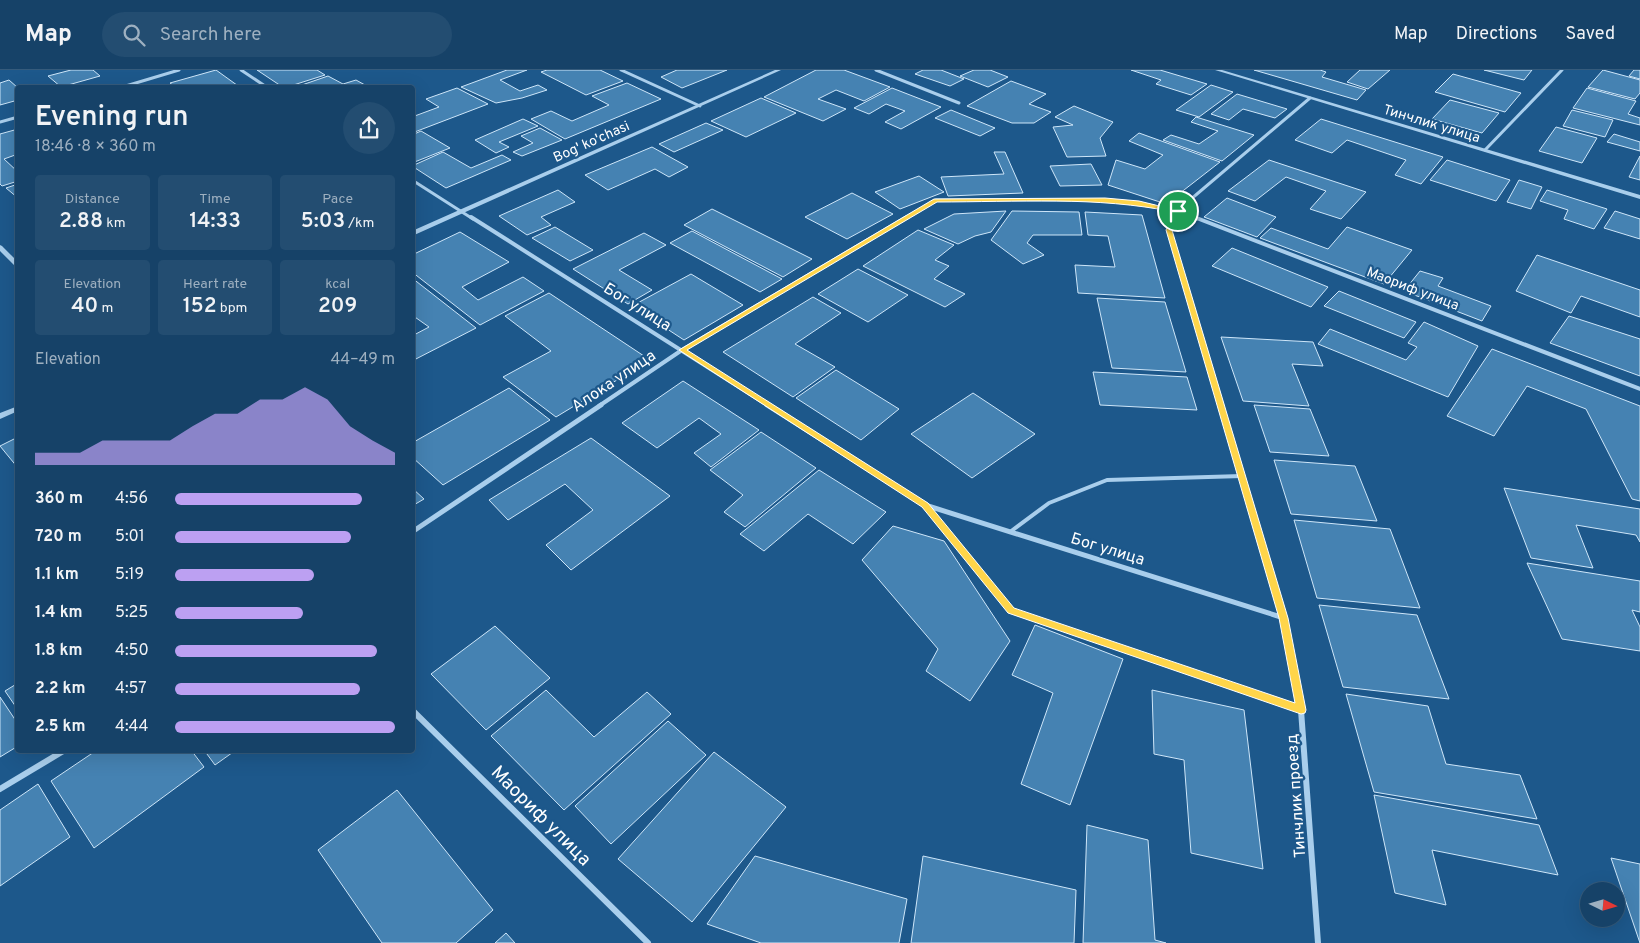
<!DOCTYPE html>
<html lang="en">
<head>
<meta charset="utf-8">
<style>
	:root { --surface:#164268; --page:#234d71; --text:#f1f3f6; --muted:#9eb0c0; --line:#355b7c; --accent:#bca0f2 }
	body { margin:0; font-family:Overpass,sans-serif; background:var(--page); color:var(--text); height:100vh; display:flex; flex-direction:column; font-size:19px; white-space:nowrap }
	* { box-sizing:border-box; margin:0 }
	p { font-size:16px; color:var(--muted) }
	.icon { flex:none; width:28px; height:28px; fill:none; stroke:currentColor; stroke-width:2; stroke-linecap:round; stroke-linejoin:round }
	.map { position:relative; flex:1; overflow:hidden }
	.sheet { position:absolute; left:15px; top:15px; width:400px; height:668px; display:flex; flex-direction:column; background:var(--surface); border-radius:5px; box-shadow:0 5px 20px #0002,0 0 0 1px var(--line) }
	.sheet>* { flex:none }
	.needle { width:32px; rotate:95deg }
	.buttons { position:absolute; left:1580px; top:812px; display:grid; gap:10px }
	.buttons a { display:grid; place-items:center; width:45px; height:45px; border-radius:50%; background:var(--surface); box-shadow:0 5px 20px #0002,0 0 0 1px var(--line); font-size:25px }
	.pin { position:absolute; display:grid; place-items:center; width:42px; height:42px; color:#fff; margin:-21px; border:2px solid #fff; border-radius:50%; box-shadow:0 1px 5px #0007 }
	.round { display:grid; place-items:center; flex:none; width:52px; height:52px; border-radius:26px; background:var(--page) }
	.overview { display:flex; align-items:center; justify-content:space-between; height:85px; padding:0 20px }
	h1 { font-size:28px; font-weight:600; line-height:38px }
	.figures { display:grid; grid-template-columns:repeat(3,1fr); gap:8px; height:85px; padding:5px 20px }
	.figures div { display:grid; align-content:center; border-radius:5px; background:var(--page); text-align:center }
	.figures b { font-size:21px; font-weight:600 }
	.figures small { font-size:14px; font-weight:400 }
	.figures p { font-size:14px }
	.chart { height:140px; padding:10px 20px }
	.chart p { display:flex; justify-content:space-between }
	.chart svg { width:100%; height:90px; margin-top:5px; fill:var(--accent); opacity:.7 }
	ul { padding:0 20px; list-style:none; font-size:16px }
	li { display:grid; grid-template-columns:80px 60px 1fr; align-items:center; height:38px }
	li i { height:12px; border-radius:6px; background:var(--accent) }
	header { display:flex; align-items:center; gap:30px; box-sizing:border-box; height:70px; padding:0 25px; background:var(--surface); border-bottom:1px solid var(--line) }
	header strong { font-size:24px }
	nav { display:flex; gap:28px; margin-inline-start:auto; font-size:18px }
	.search { width:350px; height:45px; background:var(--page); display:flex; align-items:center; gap:12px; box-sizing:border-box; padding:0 18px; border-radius:28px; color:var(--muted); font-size:19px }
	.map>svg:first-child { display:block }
	.building { fill:#4582b2; stroke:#cee6f9 }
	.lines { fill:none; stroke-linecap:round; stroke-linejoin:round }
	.service { stroke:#a9ceec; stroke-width:4 }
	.minor-far3 { stroke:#a9ceec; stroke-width:3 }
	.minor-far2 { stroke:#a9ceec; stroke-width:4 }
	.minor-far1 { stroke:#a9ceec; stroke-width:5 }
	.minor { stroke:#a9ceec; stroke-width:6 }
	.tertiary { fill:#a9ceec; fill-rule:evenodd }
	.route { fill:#ffd54a; stroke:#fff; fill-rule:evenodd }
	.labels { text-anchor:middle; stroke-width:4.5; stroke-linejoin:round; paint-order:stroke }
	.far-street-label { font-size:14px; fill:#fff; stroke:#1d588b }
	.street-label { font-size:16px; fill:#fff; stroke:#1d588b }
	.near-street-label { font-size:19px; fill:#fff; stroke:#1d588b }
</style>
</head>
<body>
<header>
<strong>Map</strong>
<div class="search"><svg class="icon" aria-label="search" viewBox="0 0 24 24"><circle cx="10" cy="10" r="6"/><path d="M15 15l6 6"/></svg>Search here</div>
<nav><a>Map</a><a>Directions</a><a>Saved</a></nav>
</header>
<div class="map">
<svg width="1640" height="873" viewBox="0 0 1640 873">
	<rect width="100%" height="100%" fill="#1d588b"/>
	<path class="building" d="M71 0H93L100 6 61 17 48 6Z
		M216 0 241 18H177L170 13Z
		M257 0H317L325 5 284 18Z
		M507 0H527L500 10 520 21 538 15 547 20 522 28 496 33 461 17Z
		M547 0H600L623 11 586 25 541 2Z
		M677 0H727L682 18 661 7Z
		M816 0H844L890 17 864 31 836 20 818 29 846 39 823 51 764 27Z
		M923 0H941L964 9 950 16 915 4Z
		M974 0H990L1008 7 988 17 960 6Z
		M1131 0H1160L1207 14 1191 25 1156 14 1161 10Z
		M1254 0H1320L1326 2 1322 7 1366 20 1357 30Z
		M1360 0H1390L1368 19 1347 12Z
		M1484 0H1532L1524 10Z
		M1603 0 1640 10V23L1635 29 1588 17Z
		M1634 0H1640V9L1629 6Z
		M1453 4 1521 23 1505 42 1435 22Z
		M328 6 343 14 356 10 365 15 358 18H293Z
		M9 10 18 18V30L0 35V13Z
		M1011 11 1046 24 1029 34 1051 42 1034 53H1012L967 36Z
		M627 13 661 29 565 69 531 49 551 41 572 51 609 35 592 26Z
		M1211 15 1233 22 1199 47 1176 40Z
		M457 18 488 34 412 63V47L439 37 426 29Z
		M892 18 941 37 901 59 885 52 905 41 886 34 869 44 854 38Z
		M1587 18 1636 31 1628 44 1640 48V55L1573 38Z
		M1237 24 1287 39 1275 48 1243 39 1229 50 1211 44Z
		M761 28 796 43 746 67 711 51Z
		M1450 30 1499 43 1482 63 1432 49Z
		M1074 36 1113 52 1100 68 1106 86 1067 87 1053 57 1073 55 1055 47Z
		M951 40 995 58 980 66 935 48Z
		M1572 40 1613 50 1605 67 1563 56Z
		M1196 47 1254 65 1222 91 1163 70 1171 65 1199 74 1218 61 1191 52Z
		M523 49 538 56 499 72 509 77 496 83 475 70Z
		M1321 49 1443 87 1421 114 1395 105 1406 90 1347 70 1332 83 1295 70Z
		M706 53 723 60 674 82 659 74Z
		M1556 57 1597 68 1582 93 1539 81Z
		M540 58 562 70 522 86 513 82 533 73 521 66Z
		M18 59V84L4 89 18 102V111L2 116 0 114V64Z
		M421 61 450 78 412 93V65Z
		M1139 63 1220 92 1166 134 1108 115 1116 90 1145 99 1163 85 1129 71Z
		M1614 64 1640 72V81L1607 72Z
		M652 77 688 97 669 107 655 99 608 120 585 105Z
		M443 82 471 98 502 85 511 90 446 118 412 96Z
		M994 82H1005L1023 123 948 126 941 107 1004 104Z
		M1640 86V110L1629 107Z
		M1269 90 1366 122 1341 149 1310 139 1326 121 1286 107 1255 131 1228 121Z
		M1447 90 1510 110 1496 131 1430 110Z
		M1091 94 1102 115 1060 116 1050 96Z
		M919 106 944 122 900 139 875 122Z
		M1519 110 1542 117 1531 139 1507 132Z
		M18 114V128L6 118Z
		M558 120 575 132 541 147 551 155 527 165 499 146Z
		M1547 120 1607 139 1594 159 1564 149 1568 140 1540 131Z
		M852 123 893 144 847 169 805 147Z
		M1227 128 1276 147 1257 167 1204 147Z
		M712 139 812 189 783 207 684 155Z
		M1006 141 991 162 975 166 958 174 924 159 954 144Z
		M1012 141 1079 142 1082 165H1033L1027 173 1044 185 1023 194 991 170Z
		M1615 141 1640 149V169L1604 158Z
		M1085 142 1142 145 1165 228 1078 223 1075 195 1115 197 1108 166 1088 165Z
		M555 157 593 180 570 191 532 168Z
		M1347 157 1412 180 1384 214 1260 168 1271 158 1328 179Z
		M918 160 954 175 935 190 949 196 934 209 965 224 945 237 863 196Z
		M692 161 782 209 760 222 670 173Z
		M460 162 509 192 462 217 478 230 523 207 544 221 480 255 412 202V185Z
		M644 163 666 175 619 200 652 220 628 234 573 199Z
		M1232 178 1328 217 1311 237 1212 196Z
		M1537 185 1640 220V247L1581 226 1571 243 1516 221Z
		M858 199 908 225 868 252 818 224Z
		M1420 201 1443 208 1438 216 1491 236 1482 251 1404 221Z
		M691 204 743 235 684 270 632 236Z
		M412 208 476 258 412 291V266L429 257 412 245Z
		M1339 221 1416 252 1404 268 1324 236Z
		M549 223 650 290 556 347 503 307 551 281 505 246Z
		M813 227 841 243 795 274 835 297 793 327 723 282Z
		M1097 228 1165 232 1186 302 1112 298Z
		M1569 246 1640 269V306L1550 273Z
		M1424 252 1478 276 1448 327 1318 274 1330 259 1406 290 1417 277 1408 273Z
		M1221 267 1313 272 1323 296 1292 294 1309 336 1243 331Z
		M1492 279 1640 336V431L1632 429 1586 339 1527 316 1494 366 1447 346Z
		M836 300 899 339 861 370 796 328Z
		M1093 302 1187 307 1197 340 1100 335Z
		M683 311 759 360 711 397 694 383 721 364 699 348 657 378 622 353Z
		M509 318 550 350 443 415 412 387V373Z
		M973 323 1035 364 972 408 911 364Z
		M1254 335 1310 339 1329 386 1270 382Z
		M761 362 816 398 745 457 724 442 743 425 710 400Z
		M18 367V398L0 376Z
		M591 368 670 426 571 500 546 475 593 440 565 414 508 450 489 430Z
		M1274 390 1355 396 1377 451 1291 444Z
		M819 400 886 442 853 474 808 444 764 481 740 464Z
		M412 418 424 429 412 436Z
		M1504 418 1640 439V472L1636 465 1576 455 1593 498 1531 488Z
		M1294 450 1390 459 1420 538 1317 528Z
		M893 456 944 471 1010 571 970 631 926 601 938 579 862 490Z
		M1527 493 1640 511V542L1632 540 1640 557V581L1562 569Z
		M1319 535 1417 545 1449 629 1343 617Z
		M1035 555 1123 589 1070 735 1021 714 1053 623 1012 605Z
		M495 556 550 608 486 660 431 604Z
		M18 613V640L5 621Z
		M546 620 594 667 647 622 671 644 564 740 491 666Z
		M1152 620 1244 640 1263 799 1191 783 1184 690 1154 684Z
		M1346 624 1428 636 1446 694 1520 705 1537 749 1374 722Z
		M0 627 18 654V676L0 687Z
		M668 651 706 685 611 774 575 736Z
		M97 680H191L204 697 94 778 51 711Z
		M204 680H236L215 695Z
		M714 682 786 737 692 852 618 789Z
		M38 714 70 767 0 816V740Z
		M397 720 493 840 456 873H382L318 780Z
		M1374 725 1539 755 1558 805 1432 780 1446 835 1395 823Z
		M1087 755 1148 770 1155 870 1166 873H1083Z
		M755 786 907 829 899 873H761L707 854Z
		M923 786 1076 820 1074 873H911Z
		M1611 788 1640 794V873Z
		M506 863 515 873H495Z"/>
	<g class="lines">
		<path class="service" d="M1010 462 1049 433 1107 410 1242 406"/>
		<path class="minor-far3" d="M241 0 268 18
			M621 0 700 36
			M876 0 959 33
			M119 18 179 0
			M0 52 18 47
			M1485 80 1562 0
			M412 110 473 149
			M904 149 936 130H1105L1139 133 1177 141 1197 149
			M1174 149 1177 141 1310 28"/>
		<path class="minor-far2" d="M471 147 769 336
			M1174 147 1169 160 1221 336
			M1194 147 1640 319
			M599 336 682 280 907 147"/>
		<path class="minor-far1" d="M767 335 925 435 1284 548
			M1221 335 1284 548 1289 573
			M925 436 1011 541 1105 573
			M412 462 601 335"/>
		<path class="minor" d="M1102 572 1301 640
			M1288 572 1301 640 1318 873
			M412 640 648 873
			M0 719 65 680"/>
		<path class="tertiary" d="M775 0H781L412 166V161Z
			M1215 0H1222L1640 125V129Z
			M0 175 2 176 18 192V199L0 181Z
			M18 336V341L0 349V343Z"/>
	</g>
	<path class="route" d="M1105 128 1139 131 1180 141 1172 160 1288 548 1306 640 1305 643 1301 644 1008 543 922 437 679 280 934 129ZM937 132C1016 132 1097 126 1174 142L1166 160 1279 548 1295 633 1014 538 928 433 687 280Z"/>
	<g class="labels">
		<g class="far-street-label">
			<text transform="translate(1432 53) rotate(17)" y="5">Тинчлик улица</text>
			<text transform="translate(591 71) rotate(-24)" y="5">Bog' ko'chasi</text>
			<text transform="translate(1413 218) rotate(21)" y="5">Маориф улица</text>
		</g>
		<g class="street-label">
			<text transform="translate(638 236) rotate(32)" y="6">Бог улица</text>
			<text transform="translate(613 310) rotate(-34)" y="6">Алока улица</text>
			<text transform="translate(1108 478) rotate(17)" y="6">Бог улица</text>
			<text transform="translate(1295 726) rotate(-94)" y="6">Тинчлик проезд</text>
		</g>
		<g class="near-street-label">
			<text transform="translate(542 745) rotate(45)" y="7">Маориф улица</text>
		</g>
	</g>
</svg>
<div class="buttons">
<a><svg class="needle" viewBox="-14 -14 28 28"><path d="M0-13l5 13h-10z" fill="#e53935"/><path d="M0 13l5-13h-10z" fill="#9eb0c0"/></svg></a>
</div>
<div class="pin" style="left:1178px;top:141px;background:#1e9e55"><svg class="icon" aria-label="arrive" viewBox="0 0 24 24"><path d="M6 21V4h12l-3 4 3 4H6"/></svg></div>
<section class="sheet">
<div class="overview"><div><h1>Evening run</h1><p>18:46 · 8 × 360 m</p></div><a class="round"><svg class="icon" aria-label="share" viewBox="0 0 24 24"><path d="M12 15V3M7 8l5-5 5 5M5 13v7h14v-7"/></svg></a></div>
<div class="figures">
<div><p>Distance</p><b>2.88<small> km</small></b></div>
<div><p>Time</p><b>14:33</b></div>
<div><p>Pace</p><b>5:03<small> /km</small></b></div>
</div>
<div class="figures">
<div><p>Elevation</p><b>40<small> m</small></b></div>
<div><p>Heart rate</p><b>152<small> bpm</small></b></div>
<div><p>kcal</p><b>209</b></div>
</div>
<div class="chart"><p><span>Elevation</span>44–49 m</p>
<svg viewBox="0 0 160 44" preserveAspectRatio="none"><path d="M0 44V38L10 38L20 38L30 32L40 32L50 32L60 32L70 25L80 19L90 19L100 12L110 12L120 6L130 12L140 25L150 32L160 38V44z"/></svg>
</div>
<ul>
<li><b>360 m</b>4:56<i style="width:85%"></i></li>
<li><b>720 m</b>5:01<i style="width:80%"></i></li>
<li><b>1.1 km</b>5:19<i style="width:63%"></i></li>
<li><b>1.4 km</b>5:25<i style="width:58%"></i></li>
<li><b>1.8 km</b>4:50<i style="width:92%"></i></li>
<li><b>2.2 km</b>4:57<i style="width:84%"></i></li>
<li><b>2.5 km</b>4:44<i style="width:100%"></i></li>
</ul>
</section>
</div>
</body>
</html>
